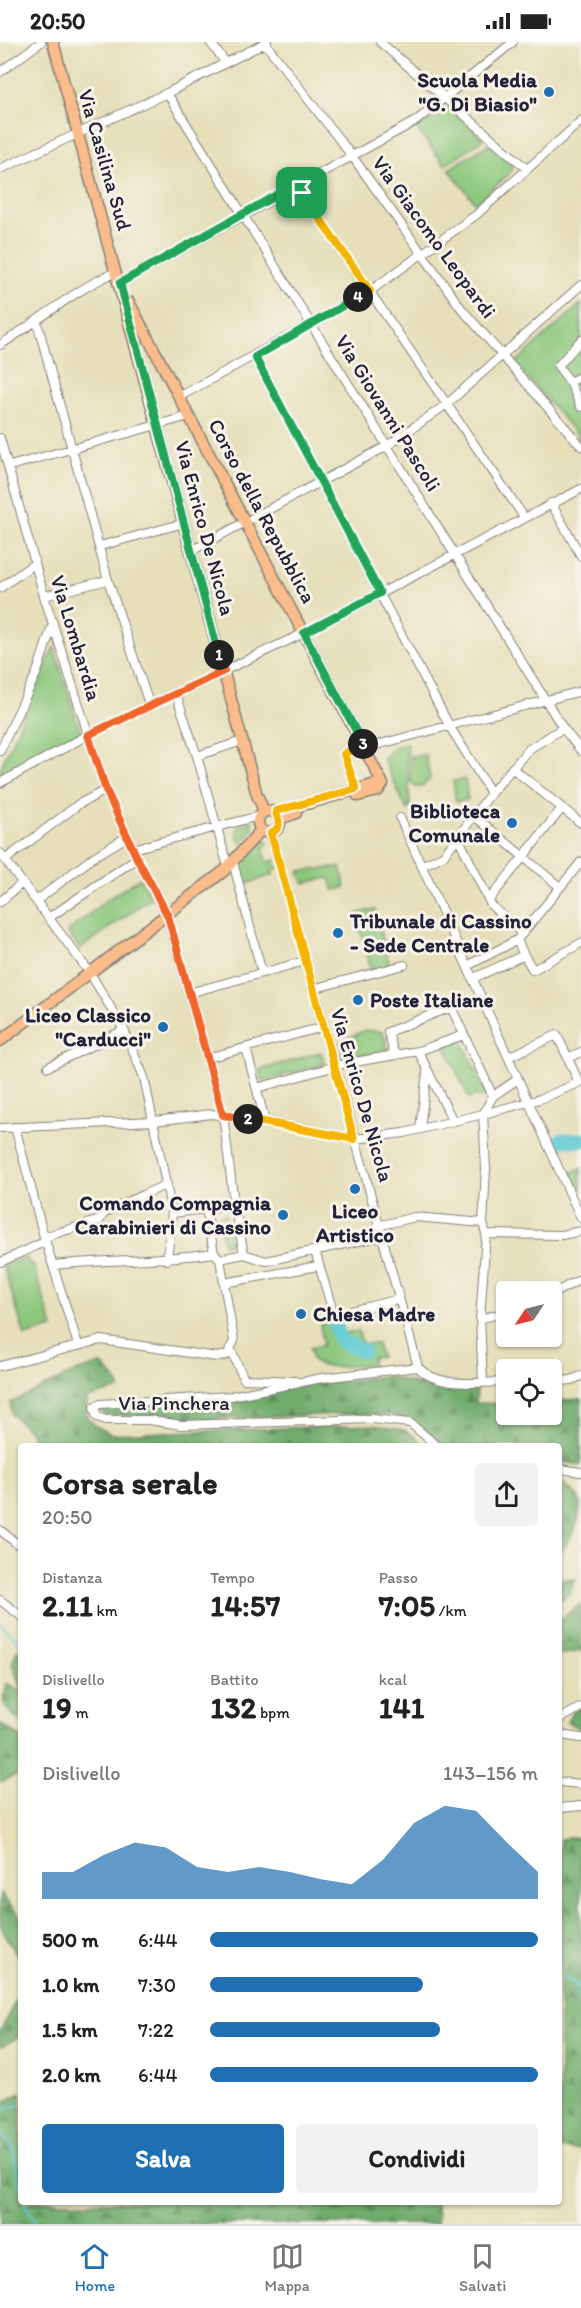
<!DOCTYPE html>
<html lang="it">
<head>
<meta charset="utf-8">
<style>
	:root { --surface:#fff; --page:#f2f2f2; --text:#222; --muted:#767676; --line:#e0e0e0; --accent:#1f6fb2 }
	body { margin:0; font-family:Itim,sans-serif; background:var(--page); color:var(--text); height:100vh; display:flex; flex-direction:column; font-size:22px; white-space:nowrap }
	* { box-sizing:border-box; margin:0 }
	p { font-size:20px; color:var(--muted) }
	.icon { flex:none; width:33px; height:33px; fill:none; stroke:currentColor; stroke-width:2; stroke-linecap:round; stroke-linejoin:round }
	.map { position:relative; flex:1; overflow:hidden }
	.sheet { position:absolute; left:18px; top:1401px; width:544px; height:762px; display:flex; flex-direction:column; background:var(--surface); border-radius:6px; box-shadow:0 2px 4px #0004 }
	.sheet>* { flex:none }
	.needle { width:39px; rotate:235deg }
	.buttons { position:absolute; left:496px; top:1239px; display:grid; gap:12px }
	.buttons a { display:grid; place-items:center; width:66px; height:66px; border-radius:6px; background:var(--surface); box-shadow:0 2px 4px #0004; font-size:30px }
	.pin { position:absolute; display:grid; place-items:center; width:51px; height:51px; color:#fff; margin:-26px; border-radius:12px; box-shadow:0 3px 9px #0006 }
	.km { position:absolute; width:30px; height:30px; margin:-15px; border-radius:50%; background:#222; color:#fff; font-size:16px; line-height:30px; text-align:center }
	.round { display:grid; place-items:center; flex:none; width:63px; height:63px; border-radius:6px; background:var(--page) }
	.headline { display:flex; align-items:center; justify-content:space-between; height:102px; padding:0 24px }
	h1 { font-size:33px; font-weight:700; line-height:45px }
	.metrics { display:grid; grid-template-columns:repeat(3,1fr); gap:9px; height:102px; padding:6px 24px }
	.metrics div { display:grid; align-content:center }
	.metrics b { font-size:30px; font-weight:700 }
	.metrics small { font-size:16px; font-weight:400 }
	.metrics p { font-size:16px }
	.chart { height:168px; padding:12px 24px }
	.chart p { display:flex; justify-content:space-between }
	.chart svg { width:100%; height:108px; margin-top:6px; fill:var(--accent); opacity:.7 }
	.cta { display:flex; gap:12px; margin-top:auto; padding:12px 24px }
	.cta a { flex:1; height:69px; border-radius:6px; background:var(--accent); color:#fff; font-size:24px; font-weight:700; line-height:69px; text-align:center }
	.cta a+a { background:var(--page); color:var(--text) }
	ul { padding:0 24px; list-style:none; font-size:20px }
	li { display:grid; grid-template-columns:96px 72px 1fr; align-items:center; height:45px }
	li i { height:15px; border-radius:8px; background:var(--accent) }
	.status { display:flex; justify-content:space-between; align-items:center; height:42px; padding:0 30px; background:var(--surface); direction:ltr }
	.status svg { height:16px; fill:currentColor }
	.menu { display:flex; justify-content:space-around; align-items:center; height:84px; border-top:2px solid var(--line); background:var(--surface); font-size:16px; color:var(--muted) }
	.menu a { display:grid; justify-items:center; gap:3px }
	.menu .on { color:var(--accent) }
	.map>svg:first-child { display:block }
	.green { fill:#8bc77c; stroke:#56745c; stroke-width:1.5 }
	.forest { fill:url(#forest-firs); stroke:#496754; stroke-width:1.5 }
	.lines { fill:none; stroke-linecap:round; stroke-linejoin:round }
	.stream { stroke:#5ecad5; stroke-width:2 }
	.river { stroke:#5ecad5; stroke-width:15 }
	.minor-casing { stroke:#84807a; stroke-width:10 }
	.major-casing { stroke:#84807a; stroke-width:13 }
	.minor { stroke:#fff; stroke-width:8 }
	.major { stroke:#fabc8b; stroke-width:10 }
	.split-1-casing { stroke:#fff; stroke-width:12 }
	.split-2-casing { stroke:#fff; stroke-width:12 }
	.split-3-casing { stroke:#fff; stroke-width:12 }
	.split-4-casing { stroke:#fff; stroke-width:12 }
	.split-5-casing { stroke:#fff; stroke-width:12 }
	.split-1 { stroke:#22a559; stroke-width:8 }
	.split-2 { stroke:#f0652b; stroke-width:8 }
	.split-3 { stroke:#f5b400; stroke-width:8 }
	.split-4 { stroke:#22a559; stroke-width:8 }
	.split-5 { stroke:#f5b400; stroke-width:8 }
	.poi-dot { fill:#1f6fb2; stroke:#f7f3e8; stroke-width:2 }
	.labels { text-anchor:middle; stroke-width:6; stroke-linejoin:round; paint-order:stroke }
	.poi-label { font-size:21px; font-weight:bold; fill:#22223b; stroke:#f7f3e8; text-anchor:end }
	.street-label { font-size:21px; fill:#22223b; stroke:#f7f3e8 }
</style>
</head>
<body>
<div class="status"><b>20:50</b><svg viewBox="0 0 49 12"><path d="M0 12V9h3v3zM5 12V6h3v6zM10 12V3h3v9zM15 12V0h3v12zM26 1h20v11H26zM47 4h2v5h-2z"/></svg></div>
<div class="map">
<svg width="581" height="2182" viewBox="0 0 581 2182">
	<defs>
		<pattern id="forest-firs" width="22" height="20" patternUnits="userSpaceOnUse" patternTransform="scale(1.5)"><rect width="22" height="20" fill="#70ac6c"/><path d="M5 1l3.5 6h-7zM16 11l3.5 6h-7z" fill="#5c8c5a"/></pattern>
	</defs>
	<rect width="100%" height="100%" fill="#f7f3e8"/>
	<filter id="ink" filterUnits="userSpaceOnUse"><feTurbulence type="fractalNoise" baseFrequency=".0167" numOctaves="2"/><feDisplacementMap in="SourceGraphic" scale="12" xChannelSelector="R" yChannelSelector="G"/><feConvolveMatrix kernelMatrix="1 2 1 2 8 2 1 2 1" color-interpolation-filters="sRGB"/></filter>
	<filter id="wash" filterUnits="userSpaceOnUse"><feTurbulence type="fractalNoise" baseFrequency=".008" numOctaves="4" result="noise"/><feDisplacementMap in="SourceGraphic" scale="24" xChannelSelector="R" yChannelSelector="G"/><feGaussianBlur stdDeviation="1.35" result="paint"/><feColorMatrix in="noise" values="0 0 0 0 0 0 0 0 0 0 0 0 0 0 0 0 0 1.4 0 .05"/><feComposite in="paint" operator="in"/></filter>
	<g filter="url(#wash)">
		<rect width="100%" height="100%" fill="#e6dfba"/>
		<path class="green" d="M450 67 483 97 445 123 416 86Z
			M489 102 512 124 510 131 476 162 449 127Z
			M581 262V397L515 321Z
			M54 605 81 691 0 732V727Z
			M407 701 410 766 407 768 383 717 392 706Z
			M426 713 430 737 421 745H415L411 740V714Z
			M465 737 468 758 456 760 453 739Z
			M252 779 253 788 242 801 238 797 237 784Z
			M263 796 269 800 263 806 268 821 275 817 278 826 272 828 273 833 243 843 236 823Z
			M341 825 345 845 334 849 330 836 303 841 299 829Z
			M140 836 151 856 80 907 67 890 109 856Z
			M375 867 390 925 372 930 356 872Z
			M365 988 383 990 388 1008 343 1017 339 1001Z
			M461 996 485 1048 487 1053 483 1056 476 1053 469 1056 445 1004Z
			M321 1010 325 1022 263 1039 259 1028Z
			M581 1126V1154L570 1131Z
			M225 1172 230 1201 223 1202 218 1173Z
			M27 1215 29 1222H33L53 1286 25 1294 3 1223Z
			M340 1277 343 1291 358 1289 363 1302H377L381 1315 372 1316V1323C352 1322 330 1329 313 1320L310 1306 323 1303 320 1282Z"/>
		<path class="forest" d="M101 1322 114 1335 120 1347 87 1356V1375L96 1384 111 1392 373 1383 405 1388 428 1404H29L32 1392 12 1373 10 1361 75 1330Z
			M388 1334 431 1346H477L476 1361 507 1362V1372H552V1359L581 1357V1423L560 1420V1404H445L415 1382 393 1373 343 1372 172 1379 160 1375 107 1373 101 1370 100 1366 239 1356 317 1341Z
			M560 1441H565C569 1446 578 1453 580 1460 581 1478 571 1498 560 1511Z
			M560 1537H576L568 1553 560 1558Z
			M581 1562V1609L560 1613V1577Z
			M21 1607V1648L12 1621 16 1610Z
			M6 1641 21 1649V1679C3 1668 0 1660 6 1641Z
			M581 1666V1687L567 1680 573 1670Z
			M0 1681 21 1695V1737L18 1733 0 1740Z
			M581 1795V2107H560V1797Z
			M0 1851 21 1876V1921L0 1883Z
			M21 1950V1993L0 2006V1988C10 1977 11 1962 21 1950Z
			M21 2051V2160H436L437 2182H0V2062Z"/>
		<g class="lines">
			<path class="stream" d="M0 1582 21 1601
				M560 1934 581 1944
				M576 1941 581 1968
				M0 2068 21 2062
				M0 2091 12 2105 21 2148
				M24 2160 37 2182"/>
			<path class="river" d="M561 1098H581
				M335 1281 340 1298 363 1309"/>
		</g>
	</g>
	<g filter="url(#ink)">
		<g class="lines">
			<g class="minor-casing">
				<path id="minor" d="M210 0 225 20
					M380 0 527 127
					M265 1 352 114 461 266 581 404
					M0 30 41 0
					M167 51 563 686 581 709
					M0 127 167 51 267 0
					M296 142 524 475
					M120 241 416 79 513 0
					M37 280 108 538 150 665
					M0 303C39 279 75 247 116 230
					M255 315 450 685 491 751
					M581 334 570 340 581 365
					M570 340 558 324 581 298
					M179 355 370 249 476 173 581 79
					M0 396 44 554 106 748 137 816 167 874 223 1073 234 1161 244 1212
					M10 424 189 374
					M551 461 581 514
					M100 504 184 481
					M191 509 387 404 447 362 581 243
					M0 546 35 521
					M44 554 108 538
					M176 652 197 714 228 825
					M365 706 581 649
					M0 709 37 630 53 581
					M197 714 242 699
					M512 726 581 781
					M0 741 88 693 304 591 581 447
					M356 747 344 712 363 704
					M473 773 560 845
					M400 776 581 1176
					M271 791 418 1325C437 1347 480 1340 507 1340
					M133 807 259 774
					M0 811 90 931 124 988 144 1035 172 1171 167 1218
					M5 818 79 762 106 748
					M233 820 262 931
					M423 823 443 814 458 795
					M489 858 562 766
					M36 859 95 814 127 795
					M0 860 22 841
					M50 875 137 816
					M522 892 491 863 458 795 491 751 529 707 563 686
					M524 913 533 928 581 901
					M469 923 517 898 581 820
					M474 936 524 913 517 898
					M312 947 404 923
					M189 951 305 919
					M246 1006 265 1079
					M418 1009 453 1079
					M394 1011 388 990 451 965 493 1054 483 1072
					M508 1015 557 993 568 1016 581 1010
					M207 1016 323 985
					M568 1016 579 1041
					M48 1025 124 988
					M257 1046 343 1022 418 1009 464 993
					M493 1054 518 1037
					M483 1072 486 1127 483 1181 486 1192 480 1277 483 1340
					M15 1085 44 1195 78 1303
					M0 1086 155 1079 211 1072 265 1079 354 1097 404 1091 483 1072 540 1057 581 1040
					M420 1087 427 1031
					M234 1161 206 1167 214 1211 220 1217 244 1212 266 1219 382 1194
					M172 1171 206 1167
					M378 1184 415 1175 483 1181
					M486 1192 562 1193 581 1189
					M44 1195 100 1178 104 1171 167 1142
					M315 1209 333 1270 339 1272 399 1257
					M1 1220 46 1199
					M53 1223C107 1217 160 1219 214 1211
					M224 1241 318 1224
					M552 1252 581 1237
					M480 1277 507 1270
					M230 1306 244 1337 295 1339
					M0 1324 101 1298 217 1315 227 1313 234 1299 220 1217
					M418 1325 322 1336 231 1354 100 1362 94 1365 97 1375 106 1378H149L181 1383 372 1377 410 1381 437 1404
					M552 1340 571 1338 581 1334
					M560 1427 581 1430
					M0 1488 21 1505
					M0 1558 21 1574
					M560 1677 581 1665
					M560 1693 581 1696
					M560 1740 581 1742
					M560 1766 581 1764"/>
			</g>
			<g class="major-casing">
				<path id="major" d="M53 0 257 753 264 769
					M129 260 383 742
					M358 754 378 749 383 742
					M258 780a11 11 0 1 1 22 0a11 11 0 1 1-22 0Z
					M275 771 379 741 383 742
					M280 777 296 771
					M0 999 224 829 261 788"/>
			</g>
			<use href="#minor" class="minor"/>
			<use href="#major" class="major"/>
		</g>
	</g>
	<g class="lines" filter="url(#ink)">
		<g class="split-1-casing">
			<path id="split-1" d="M219 613 120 241 296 142 302 151"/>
		</g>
		<g class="split-2-casing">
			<path id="split-2" d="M219 613 224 629 88 693 106 748 137 816 168 874 223 1073 248 1077"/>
		</g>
		<g class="split-3-casing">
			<path id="split-3" d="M248 1077 354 1097 271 791C284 785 277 777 276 769L356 747 344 712 363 702"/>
		</g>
		<g class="split-4-casing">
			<path id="split-4" d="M358 255 255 315 380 551 304 591 363 702"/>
		</g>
		<g class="split-5-casing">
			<path id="split-5" d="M302 151 370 249 358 255"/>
		</g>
		<use href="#split-1" class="split-1"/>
		<use href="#split-2" class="split-2"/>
		<use href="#split-3" class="split-3"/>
		<use href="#split-4" class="split-4"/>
		<use href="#split-5" class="split-5"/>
	</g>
	<g class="poi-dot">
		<circle cx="549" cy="50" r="6"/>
		<circle cx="512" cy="781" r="6"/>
		<circle cx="338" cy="891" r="6"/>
		<circle cx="358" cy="958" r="6"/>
		<circle cx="163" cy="985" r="6"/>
		<circle cx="355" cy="1147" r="6"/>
		<circle cx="283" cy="1173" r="6"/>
		<circle cx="301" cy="1272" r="6"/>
	</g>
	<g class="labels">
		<g class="poi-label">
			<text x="537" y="45">Scuola Media<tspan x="537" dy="24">"G. Di Biasio"</tspan></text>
			<text x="500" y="776">Biblioteca<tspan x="500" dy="24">Comunale</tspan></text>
			<text x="350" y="886" text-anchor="start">Tribunale di Cassino<tspan x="350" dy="24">- Sede Centrale</tspan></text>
			<text x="370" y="965" text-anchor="start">Poste Italiane</text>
			<text x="151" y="980">Liceo Classico<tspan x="151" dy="24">"Carducci"</tspan></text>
			<text x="271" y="1168">Comando Compagnia<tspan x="271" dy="24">Carabinieri di Cassino</tspan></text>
			<text x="355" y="1176" text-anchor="middle">Liceo<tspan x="355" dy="24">Artistico</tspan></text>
			<text x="313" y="1279" text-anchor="start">Chiesa Madre</text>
		</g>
		<g class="street-label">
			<text transform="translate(105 118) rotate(74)" y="7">Via Casilina Sud</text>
			<text transform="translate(434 195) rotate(54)" y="7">Via Giacomo Leopardi</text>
			<text transform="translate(388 371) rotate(58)" y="7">Via Giovanni Pascoli</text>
			<text transform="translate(262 469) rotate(62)" y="7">Corso della Repubblica</text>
			<text transform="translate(205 486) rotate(75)" y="7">Via Enrico De Nicola</text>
			<text transform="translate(76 596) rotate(73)" y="7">Via Lombardia</text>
			<text transform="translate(362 1053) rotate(74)" y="7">Via Enrico De Nicola</text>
			<text x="174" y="1368">Via Pinchera</text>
		</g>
	</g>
</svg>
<div class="buttons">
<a><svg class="needle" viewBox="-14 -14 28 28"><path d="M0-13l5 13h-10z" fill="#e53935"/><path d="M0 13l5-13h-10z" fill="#767676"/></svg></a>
<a><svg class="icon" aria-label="locate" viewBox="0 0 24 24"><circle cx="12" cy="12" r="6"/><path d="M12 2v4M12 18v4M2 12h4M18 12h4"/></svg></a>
</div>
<div class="pin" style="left:302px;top:151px;background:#1e9e55"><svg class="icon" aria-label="arrive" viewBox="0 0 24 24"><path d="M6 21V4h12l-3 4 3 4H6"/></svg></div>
<b class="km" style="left:219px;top:613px">1</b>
<b class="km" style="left:248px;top:1077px">2</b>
<b class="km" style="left:363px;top:702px">3</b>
<b class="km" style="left:358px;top:255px">4</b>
<section class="sheet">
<div class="headline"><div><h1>Corsa serale</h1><p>20:50</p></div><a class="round"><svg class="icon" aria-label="share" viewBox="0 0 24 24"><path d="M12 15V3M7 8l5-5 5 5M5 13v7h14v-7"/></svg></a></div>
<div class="metrics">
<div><p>Distanza</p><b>2.11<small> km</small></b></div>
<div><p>Tempo</p><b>14:57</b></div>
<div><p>Passo</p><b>7:05<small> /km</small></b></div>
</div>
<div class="metrics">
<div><p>Dislivello</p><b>19<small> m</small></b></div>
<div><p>Battito</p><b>132<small> bpm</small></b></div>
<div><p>kcal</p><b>141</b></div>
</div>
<div class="chart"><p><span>Dislivello</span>143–156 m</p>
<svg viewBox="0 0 160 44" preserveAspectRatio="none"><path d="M0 44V33L10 33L20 26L30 21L40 23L50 31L60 33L70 31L80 33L90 36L100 38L110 28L120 13L130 6L140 8L150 21L160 33V44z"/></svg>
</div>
<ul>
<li><b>500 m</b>6:44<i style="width:100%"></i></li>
<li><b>1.0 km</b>7:30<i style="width:65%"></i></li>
<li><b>1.5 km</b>7:22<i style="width:70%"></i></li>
<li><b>2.0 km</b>6:44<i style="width:100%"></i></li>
</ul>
<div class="cta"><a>Salva</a><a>Condividi</a></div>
</section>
</div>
<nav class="menu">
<a class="on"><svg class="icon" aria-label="home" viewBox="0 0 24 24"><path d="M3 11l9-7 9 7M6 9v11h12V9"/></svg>Home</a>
<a><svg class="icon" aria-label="map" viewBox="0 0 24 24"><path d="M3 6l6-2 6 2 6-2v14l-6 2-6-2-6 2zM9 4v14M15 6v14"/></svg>Mappa</a>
<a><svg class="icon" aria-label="saved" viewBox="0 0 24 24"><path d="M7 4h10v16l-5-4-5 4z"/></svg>Salvati</a>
</nav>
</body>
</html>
